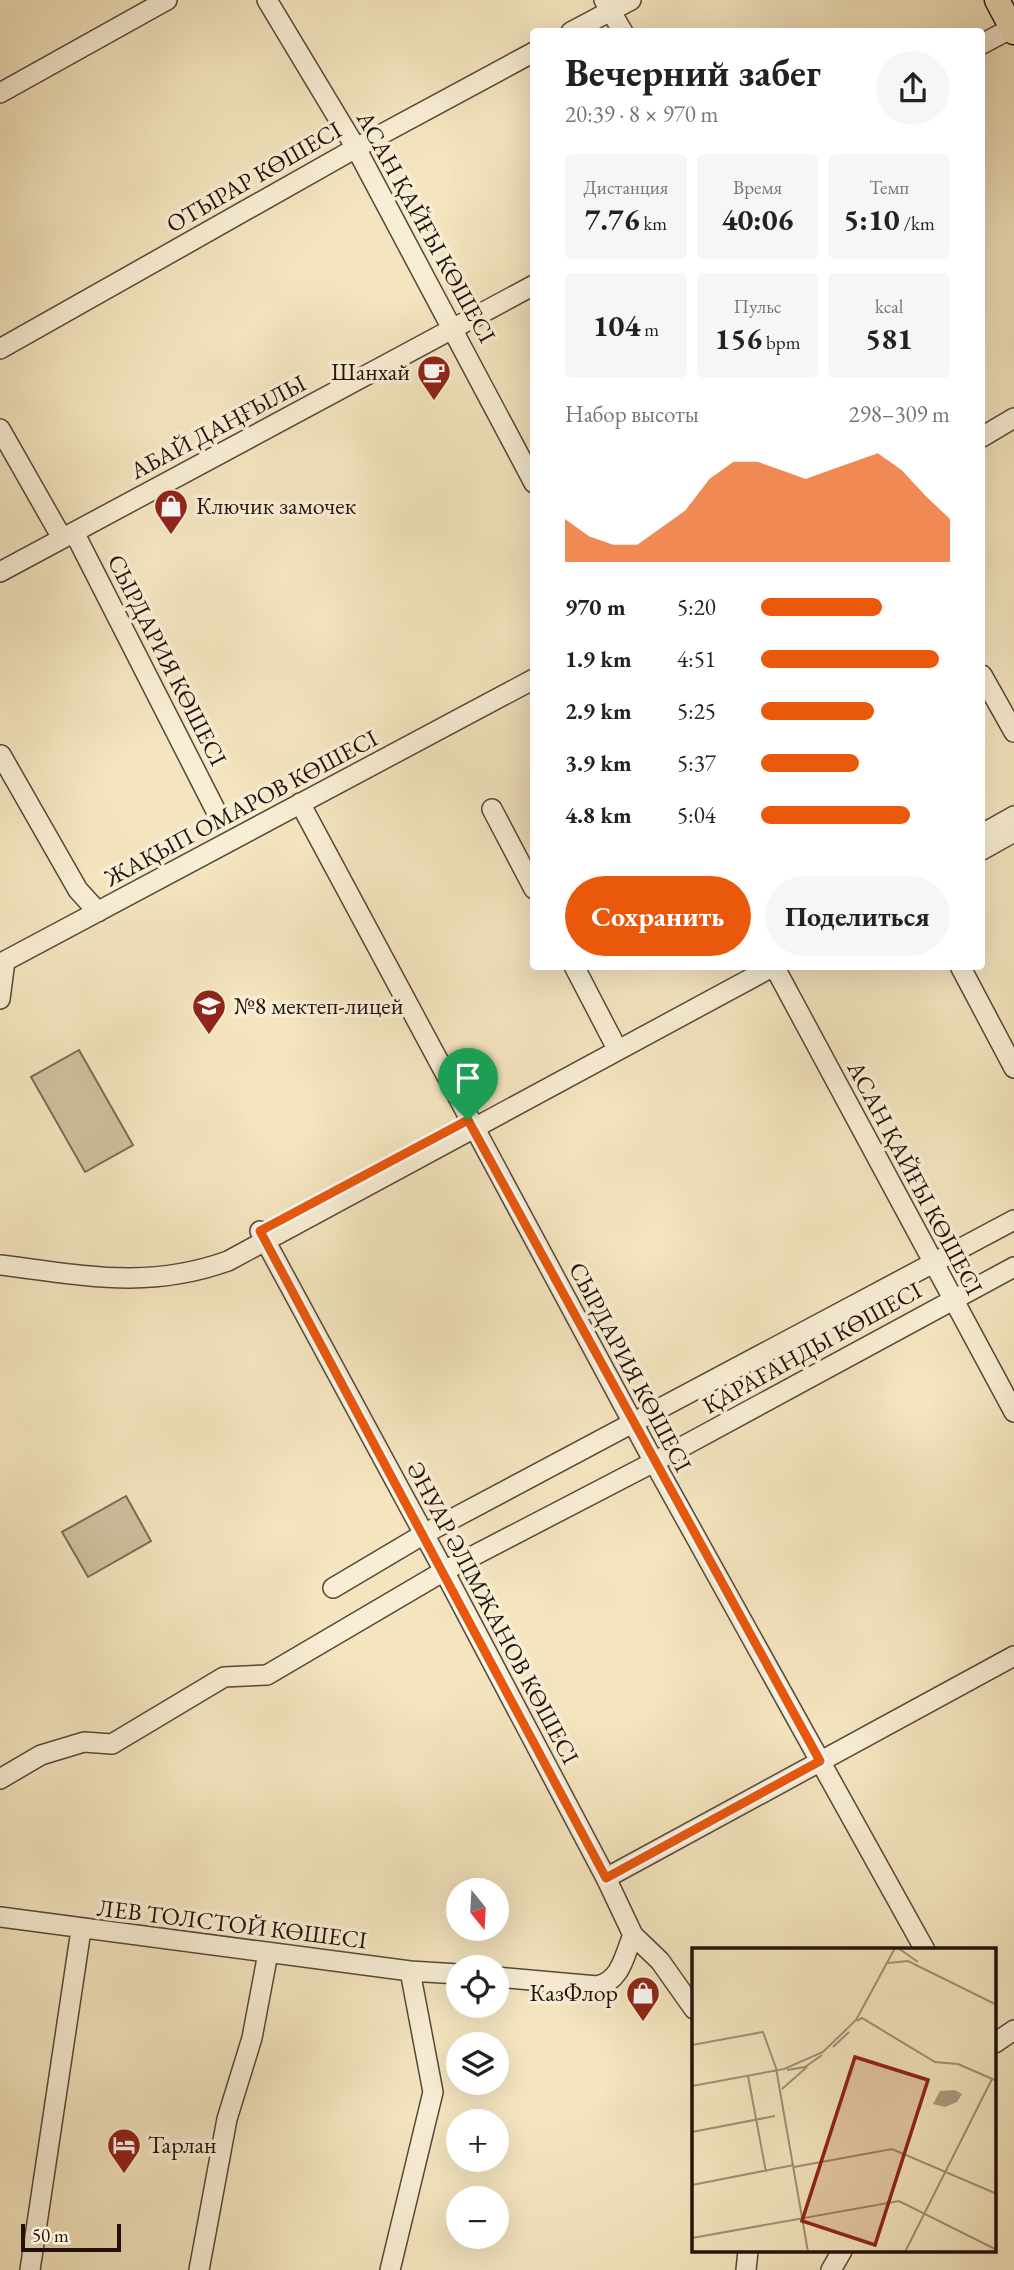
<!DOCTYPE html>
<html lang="ru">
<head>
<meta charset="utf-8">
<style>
	:root { --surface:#fff; --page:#f6f6f6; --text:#222; --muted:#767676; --accent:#ea580c }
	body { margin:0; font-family:"EB Garamond",serif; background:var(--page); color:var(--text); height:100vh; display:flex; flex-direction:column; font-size:26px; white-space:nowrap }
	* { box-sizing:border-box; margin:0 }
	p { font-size:23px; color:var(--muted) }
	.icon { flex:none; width:38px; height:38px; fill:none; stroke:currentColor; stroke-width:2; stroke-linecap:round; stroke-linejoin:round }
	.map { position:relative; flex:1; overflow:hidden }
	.drawer { position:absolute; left:530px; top:28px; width:455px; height:942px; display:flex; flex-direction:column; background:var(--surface); border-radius:7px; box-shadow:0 7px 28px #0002 }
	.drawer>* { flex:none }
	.needle { width:46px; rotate:162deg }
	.tools { position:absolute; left:446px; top:1878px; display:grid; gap:14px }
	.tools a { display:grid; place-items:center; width:63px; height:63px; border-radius:50%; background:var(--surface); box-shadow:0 7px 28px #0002; font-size:35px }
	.scale { position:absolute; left:21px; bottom:18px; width:100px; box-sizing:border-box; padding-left:7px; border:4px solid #23120b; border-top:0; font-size:19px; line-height:24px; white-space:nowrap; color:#23120b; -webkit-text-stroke:5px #f8eed5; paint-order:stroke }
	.pin { position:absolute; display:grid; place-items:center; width:60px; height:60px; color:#fff; margin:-72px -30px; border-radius:50% 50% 50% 0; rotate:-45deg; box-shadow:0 0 7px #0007 }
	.pin .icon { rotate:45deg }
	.round { display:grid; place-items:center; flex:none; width:74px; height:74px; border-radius:37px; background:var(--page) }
	.summary { display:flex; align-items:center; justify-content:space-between; height:119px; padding:0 35px }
	h1 { font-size:38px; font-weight:700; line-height:52px }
	.stats { display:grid; grid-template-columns:repeat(3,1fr); gap:10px; height:119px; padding:7px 35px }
	.stats div { display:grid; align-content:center; border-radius:7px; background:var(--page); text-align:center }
	.stats b { font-size:30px; font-weight:700 }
	.stats small { font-size:19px; font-weight:400 }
	.stats p { font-size:19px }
	.chart { height:196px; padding:14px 35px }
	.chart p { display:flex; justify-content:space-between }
	.chart svg { width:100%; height:126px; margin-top:7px; fill:var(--accent); opacity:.7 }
	.action { display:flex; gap:14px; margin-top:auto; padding:14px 35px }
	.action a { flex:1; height:80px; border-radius:42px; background:var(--accent); color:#fff; font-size:28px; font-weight:700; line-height:80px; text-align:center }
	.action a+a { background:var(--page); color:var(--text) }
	ul { padding:0 35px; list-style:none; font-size:23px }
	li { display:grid; grid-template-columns:112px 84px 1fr; align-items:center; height:52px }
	li i { height:18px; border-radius:9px; background:var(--accent) }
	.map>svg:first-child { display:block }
	.green { fill:#d0c1a0; stroke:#7a6a56; stroke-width:2 }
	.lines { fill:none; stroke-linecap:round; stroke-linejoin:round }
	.minor-casing { stroke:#574738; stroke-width:22 }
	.major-casing { stroke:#23120b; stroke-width:27 }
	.minor { stroke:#f8eed5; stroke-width:19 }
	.major { stroke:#f4e5bf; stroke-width:24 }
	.route-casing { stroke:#fff; stroke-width:14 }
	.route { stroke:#ea580c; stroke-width:9 }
	.labels { text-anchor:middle; stroke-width:7; stroke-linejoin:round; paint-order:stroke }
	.street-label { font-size:24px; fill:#23120b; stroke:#f8eed5 }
	.poi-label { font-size:24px; fill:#23120b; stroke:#f8eed5; text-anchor:start }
	.inset-road { fill:none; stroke:#a09177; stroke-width:2 }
	.view { fill:#8f2418; fill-opacity:0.15; stroke:#8f2418; stroke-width:3.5 }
	.inset-edge { fill:none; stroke:#23120b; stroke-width:3.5 }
</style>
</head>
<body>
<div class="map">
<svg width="1014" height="2270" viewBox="0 0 1014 2270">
	<rect width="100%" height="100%" fill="#f4e5bf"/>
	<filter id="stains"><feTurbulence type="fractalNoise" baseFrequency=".00286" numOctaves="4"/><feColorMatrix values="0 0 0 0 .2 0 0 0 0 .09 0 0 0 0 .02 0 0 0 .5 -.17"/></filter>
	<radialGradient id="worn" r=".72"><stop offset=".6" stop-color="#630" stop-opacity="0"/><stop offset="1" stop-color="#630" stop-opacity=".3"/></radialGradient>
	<path class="green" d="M79 1050 133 1145 85 1172 31 1077Z
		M126 1496 151 1541 88 1577 62 1532Z"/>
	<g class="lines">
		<g class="minor-casing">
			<path id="minor" d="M267 0 356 148 534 483
				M604 0 623 32
				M571 32 631 0
				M982 44 1014 27
				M0 93 167 0
				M0 349 356 148 534 52
				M0 429 62 538
				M982 437 1014 418
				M74 532 216 811
				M0 572 534 285
				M982 675 1014 732
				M1 755 78 890 98 912
				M300 803 654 1462 925 1950
				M492 809 534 889
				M982 834 1014 816
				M982 850 1014 832
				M574 966 613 1041
				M774 966 1014 1412
				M960 966 1014 1068
				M0 999 5 961 534 679
				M260 1231 444 1571 606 1878 633 1935 660 1961 694 2009
				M0 1265C83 1275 147 1290 228 1261L774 966
				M333 1588 424 1534 1014 1220
				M0 1779 41 1755 84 1742 112 1744 224 1677 267 1675 444 1571 654 1462 1014 1267
				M606 1878 1014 1656
				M0 1917 410 1971 458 1974
				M497 1977 597 1986C621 1981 624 1956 633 1935
				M995 2043 1014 2030
				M30 2270 81 1930
				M199 2270 227 2119 252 2038 268 1953
				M390 2270 433 2092 410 1971
				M746 2270 748 2251
				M831 2270 842 2251"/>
		</g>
		<g class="major-casing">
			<path id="major" d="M997 0 1014 32"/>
		</g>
		<use href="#minor" class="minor"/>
		<use href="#major" class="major"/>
	</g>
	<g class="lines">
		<g class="route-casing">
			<path id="route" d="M468 1120 820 1761 606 1878 260 1231Z"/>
		</g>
		<use href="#route" class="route"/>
	</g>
	<defs>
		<g id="cafe-pin" transform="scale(1.75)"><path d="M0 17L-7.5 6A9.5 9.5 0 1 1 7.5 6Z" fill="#8f2418" stroke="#f8eed5"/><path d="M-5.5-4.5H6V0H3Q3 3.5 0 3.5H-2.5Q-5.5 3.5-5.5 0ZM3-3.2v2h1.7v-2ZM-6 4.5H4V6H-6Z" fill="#fff"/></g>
		<g id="shop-pin" transform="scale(1.75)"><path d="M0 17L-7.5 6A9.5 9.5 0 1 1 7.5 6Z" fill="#8f2418" stroke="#f8eed5"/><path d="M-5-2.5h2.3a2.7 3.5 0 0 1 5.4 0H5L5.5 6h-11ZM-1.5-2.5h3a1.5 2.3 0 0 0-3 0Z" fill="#fff"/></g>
		<g id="school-pin" transform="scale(1.75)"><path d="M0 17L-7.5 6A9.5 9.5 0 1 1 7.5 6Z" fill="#8f2418" stroke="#f8eed5"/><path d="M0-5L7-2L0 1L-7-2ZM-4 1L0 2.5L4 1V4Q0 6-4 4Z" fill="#fff"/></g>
		<g id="hotel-pin" transform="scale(1.75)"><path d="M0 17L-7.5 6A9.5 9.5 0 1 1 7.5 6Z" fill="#8f2418" stroke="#f8eed5"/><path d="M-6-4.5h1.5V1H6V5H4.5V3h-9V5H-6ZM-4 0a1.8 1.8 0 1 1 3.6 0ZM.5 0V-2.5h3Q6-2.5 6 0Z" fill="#fff"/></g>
	</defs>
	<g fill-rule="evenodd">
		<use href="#cafe-pin" x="434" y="372"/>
		<use href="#shop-pin" x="171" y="506"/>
		<use href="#school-pin" x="209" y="1006"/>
		<use href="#shop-pin" x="643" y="1993"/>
		<use href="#hotel-pin" x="124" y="2145"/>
	</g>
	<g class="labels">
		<g class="street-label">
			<text transform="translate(254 177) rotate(-30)" y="8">ОТЫРАР КӨШЕСІ</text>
			<text transform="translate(426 227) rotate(61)" y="8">АСАН ҚАЙҒЫ КӨШЕСІ</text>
			<text transform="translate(218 427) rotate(-28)" y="8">АБАЙ ДАҢҒЫЛЫ</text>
			<text transform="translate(167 660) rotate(63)" y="8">СЫРДАРИЯ КӨШЕСІ</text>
			<text transform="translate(241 808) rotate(-28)" y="8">ЖАҚЫП ОМАРОВ КӨШЕСІ</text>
			<text transform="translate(915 1178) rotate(62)" y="8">АСАН ҚАЙҒЫ КӨШЕСІ</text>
			<text transform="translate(812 1348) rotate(-29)" y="8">ҚАРАҒАНДЫ КӨШЕСІ</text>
			<text transform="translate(630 1367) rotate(62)" y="8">СЫРДАРИЯ КӨШЕСІ</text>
			<text transform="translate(493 1613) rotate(62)" y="8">ӘНУАР ӘЛІМЖАНОВ КӨШЕСІ</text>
			<text transform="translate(232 1924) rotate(7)" y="8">ЛЕВ ТОЛСТОЙ КӨШЕСІ</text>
		</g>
		<g class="poi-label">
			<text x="410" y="380" text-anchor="end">Шанхай</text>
			<text x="196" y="514">Ключик замочек</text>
			<text x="234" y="1014">№8 мектеп-лицей</text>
			<text x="618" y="2001" text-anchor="end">КазФлор</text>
			<text x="148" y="2153">Тарлан</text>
		</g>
	</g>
	<g transform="translate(692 1948)">
		<rect width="304" height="304" fill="#f4e5bf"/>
		<path d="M263 142 270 146 265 154 253 159 241 156 248 143Z" fill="#ad9d82"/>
		<path class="inset-road" d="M206 0 226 14M196 15 216 13 305 57M165 73 170 70 243 114 266 116 305 133M0 97 71 84 84 120M141 99 157 84M84 120 116 304M95 122 113 119 130 107M56 128 74 224M0 138 92 121 131 104 164 72 203 0M90 141 115 119M0 184 83 168M102 219 200 201 305 246M0 237 102 217M0 290 207 253 305 302M213 304 300 131"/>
		<path class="view" d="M163 109 236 132 183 297 110 273Z"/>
		<rect width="304" height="304" class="inset-edge"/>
	</g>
	<rect width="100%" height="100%" filter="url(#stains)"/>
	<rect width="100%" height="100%" fill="url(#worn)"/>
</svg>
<div class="tools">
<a><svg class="needle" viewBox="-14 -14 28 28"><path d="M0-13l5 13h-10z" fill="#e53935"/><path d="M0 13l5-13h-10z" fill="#767676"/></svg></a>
<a><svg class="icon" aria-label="locate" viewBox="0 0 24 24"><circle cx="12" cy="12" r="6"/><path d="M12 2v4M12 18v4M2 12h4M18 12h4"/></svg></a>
<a><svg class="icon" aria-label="layers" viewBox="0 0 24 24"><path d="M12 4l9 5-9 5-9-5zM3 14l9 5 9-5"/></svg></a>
<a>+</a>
<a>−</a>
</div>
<div class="scale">50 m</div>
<div class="pin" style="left:468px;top:1120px;background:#1e9e55"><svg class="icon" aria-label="arrive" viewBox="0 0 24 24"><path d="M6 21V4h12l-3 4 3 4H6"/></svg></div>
<section class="drawer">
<div class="summary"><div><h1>Вечерний забег</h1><p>20:39 · 8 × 970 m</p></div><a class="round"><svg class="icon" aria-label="share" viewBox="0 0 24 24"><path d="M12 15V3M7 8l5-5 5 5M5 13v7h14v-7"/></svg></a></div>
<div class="stats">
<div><p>Дистанция</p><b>7.76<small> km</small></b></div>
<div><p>Время</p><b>40:06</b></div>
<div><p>Темп</p><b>5:10<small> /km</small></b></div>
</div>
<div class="stats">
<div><b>104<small> m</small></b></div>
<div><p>Пульс</p><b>156<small> bpm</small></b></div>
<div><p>kcal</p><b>581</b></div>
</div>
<div class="chart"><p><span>Набор высоты</span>298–309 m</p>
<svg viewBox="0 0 160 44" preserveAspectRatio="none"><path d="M0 44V29L10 35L20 38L30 38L40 32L50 26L60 15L70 9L80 9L90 12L100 15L110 12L120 9L130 6L140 12L150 21L160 29V44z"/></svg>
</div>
<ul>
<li><b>970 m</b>5:20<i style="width:64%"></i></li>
<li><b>1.9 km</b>4:51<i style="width:94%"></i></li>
<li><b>2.9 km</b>5:25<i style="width:60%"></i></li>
<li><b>3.9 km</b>5:37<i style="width:52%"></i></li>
<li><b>4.8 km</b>5:04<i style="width:79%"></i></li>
</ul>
<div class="action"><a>Сохранить</a><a>Поделиться</a></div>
</section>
</div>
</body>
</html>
